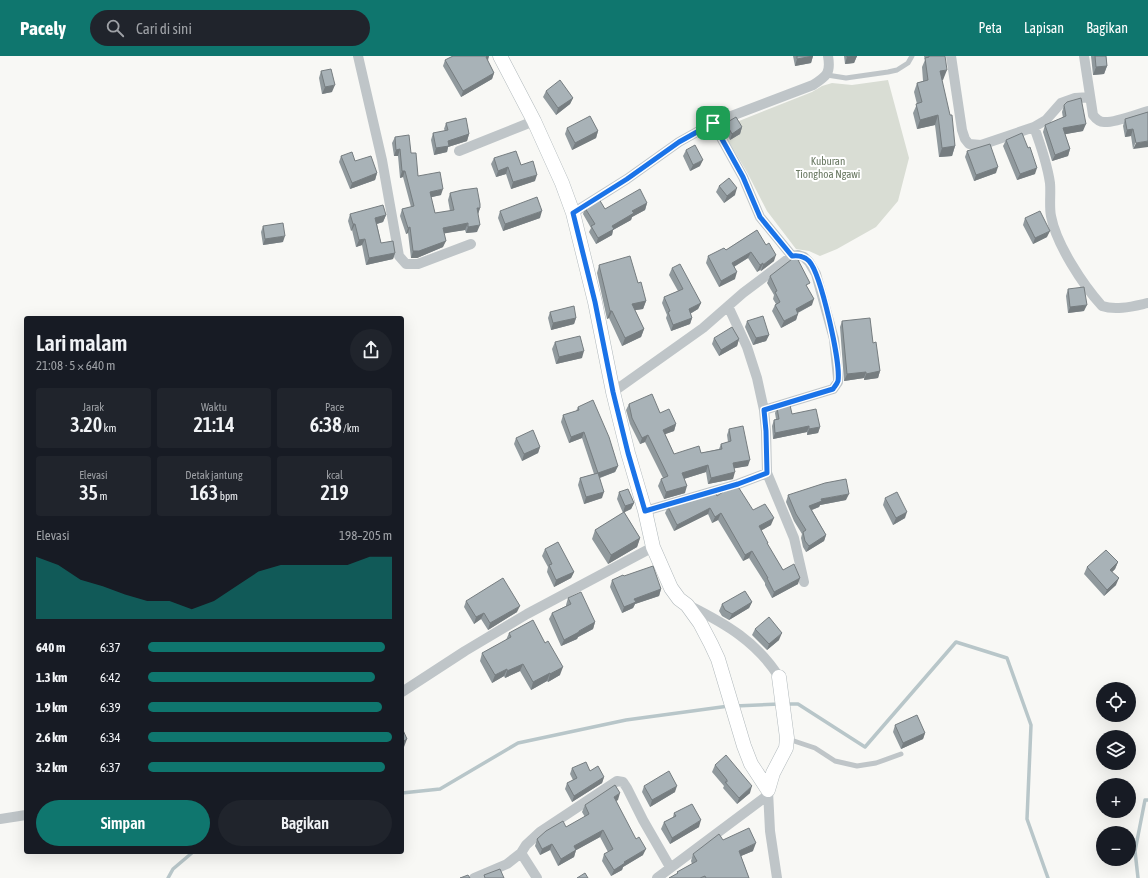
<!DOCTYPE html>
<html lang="id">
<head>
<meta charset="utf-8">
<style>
	:root { --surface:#171b24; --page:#20242c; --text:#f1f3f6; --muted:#9ea1a6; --accent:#0f766e }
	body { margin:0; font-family:"Asap Condensed",sans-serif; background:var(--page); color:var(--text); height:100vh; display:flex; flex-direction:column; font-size:15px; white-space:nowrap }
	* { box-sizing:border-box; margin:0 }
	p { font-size:13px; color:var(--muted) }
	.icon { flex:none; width:22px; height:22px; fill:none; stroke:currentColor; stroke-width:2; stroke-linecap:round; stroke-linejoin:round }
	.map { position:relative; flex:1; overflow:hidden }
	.drawer { position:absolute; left:24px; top:260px; width:380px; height:538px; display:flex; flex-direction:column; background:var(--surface); border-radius:4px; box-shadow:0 4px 16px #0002 }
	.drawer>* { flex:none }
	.tools { position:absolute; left:1096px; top:626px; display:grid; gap:8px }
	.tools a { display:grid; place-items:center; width:40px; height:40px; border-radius:50%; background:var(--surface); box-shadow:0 4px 16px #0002; font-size:20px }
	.pin { position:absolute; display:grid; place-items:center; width:34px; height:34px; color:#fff; margin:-17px; border-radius:8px; box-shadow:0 2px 6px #0006 }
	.round { display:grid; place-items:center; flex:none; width:42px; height:42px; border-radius:21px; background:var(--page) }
	.overview { display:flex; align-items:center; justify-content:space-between; height:68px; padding:0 12px }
	h1 { font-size:22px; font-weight:600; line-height:30px }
	.figures { display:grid; grid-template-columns:repeat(3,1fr); gap:6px; height:68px; padding:4px 12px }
	.figures div { display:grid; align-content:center; border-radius:4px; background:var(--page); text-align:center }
	.figures b { font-size:20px; font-weight:600 }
	.figures small { font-size:11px; font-weight:400 }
	.figures p { font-size:11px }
	.chart { height:112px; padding:8px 12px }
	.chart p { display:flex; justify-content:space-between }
	.chart svg { width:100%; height:72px; margin-top:4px; fill:var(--accent); opacity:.7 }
	.cta { display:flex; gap:8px; margin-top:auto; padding:8px 12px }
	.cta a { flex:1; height:46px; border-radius:24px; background:var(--accent); color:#fff; font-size:16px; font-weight:600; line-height:46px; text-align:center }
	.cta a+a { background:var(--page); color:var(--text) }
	ul { padding:0 12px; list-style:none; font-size:13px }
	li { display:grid; grid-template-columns:64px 48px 1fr; align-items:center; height:30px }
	li i { height:10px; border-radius:5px; background:var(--accent) }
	header { display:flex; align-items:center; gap:24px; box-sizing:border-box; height:56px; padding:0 20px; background:var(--accent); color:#fff }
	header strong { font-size:19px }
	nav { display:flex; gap:22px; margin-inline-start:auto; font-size:14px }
	.search { width:280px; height:36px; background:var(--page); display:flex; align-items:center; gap:10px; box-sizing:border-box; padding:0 14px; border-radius:22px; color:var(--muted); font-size:15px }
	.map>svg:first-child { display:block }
	.green { fill:#d9ddd4 }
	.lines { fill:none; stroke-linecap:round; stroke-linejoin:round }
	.stream { stroke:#b8c6c9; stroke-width:3.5 }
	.secondary-casing { stroke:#b1b9bc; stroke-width:15 }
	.lane { stroke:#bfc5c8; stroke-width:5 }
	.street { stroke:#bfc5c8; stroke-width:10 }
	.secondary { stroke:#fff; stroke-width:14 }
	.wall { fill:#90999d }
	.shaded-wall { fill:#767d80 }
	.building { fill:#a8b2b7; stroke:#767d80 }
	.route-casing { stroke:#fff; stroke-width:8 }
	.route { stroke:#1a73e8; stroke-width:5 }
	.labels { text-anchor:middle; stroke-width:4; stroke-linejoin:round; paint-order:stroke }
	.park-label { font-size:11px; fill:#697862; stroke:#fff }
</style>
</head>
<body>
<header>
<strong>Pacely</strong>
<div class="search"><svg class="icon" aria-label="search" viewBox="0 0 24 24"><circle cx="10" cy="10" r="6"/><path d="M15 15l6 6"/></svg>Cari di sini</div>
<nav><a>Peta</a><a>Lapisan</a><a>Bagikan</a></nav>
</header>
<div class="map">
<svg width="1148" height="822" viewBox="0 0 1148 822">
	<rect width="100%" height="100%" fill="#f8f8f5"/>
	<path class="green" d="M888 24 909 102 898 145 876 171 837 193 820 200 809 195 796 193 767 155 748 118 720 71 739 65 812 36 822 30 832 27 852 29Z"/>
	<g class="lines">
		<path class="stream" d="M785 648H798L865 691 956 586 1007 602 1031 669 1027 763 1048 822
			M735 650 779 648
			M402 737 440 733 518 687 626 664 729 650
			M168 822 173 813 193 796
			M1138 822 1135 795 1145 744H1148"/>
		<g class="secondary-casing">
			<path id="secondary" d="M500 0 534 65 562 127 573 157 595 246 613 336 628 397 645 455 653 491 671 532 679 543 687 549 700 567 711 588 718 603 744 690 751 708 768 734
				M768 734 773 717 786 692 787 682 779 621"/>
		</g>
		<path class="lane" d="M827 19 846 22 888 16 897 14 908 7 912 0
			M788 683 815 692 835 705 857 710 876 707 901 698"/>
		<path class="street" d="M358 0 382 104 399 200 406 208H418L471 188
			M951 0 962 74 965 83 969 88 981 89 1034 71 1046 64 1061 47 1075 42 1090 41
			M1084 0 1093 59C1096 63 1099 66 1104 66 1114 67 1137 58 1148 55
			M713 67 743 121 760 161 792 200 798 199 804 201 809 206 816 218 834 283 838 322V326L833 333 764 354
			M1034 71C1041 90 1047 107 1050 127 1051 138 1049 150 1051 160 1056 188 1083 229 1102 250 1116 255 1134 250 1148 247
			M459 95 534 65
			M573 157 627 123 679 86 713 67 813 29C827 20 831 17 828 0
			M728 250 747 291 757 322 764 354 766 375 767 417 794 482 804 526
			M613 336 703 272 743 237 792 200
			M645 455 738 428 767 417
			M690 550C726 568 757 586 779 621
			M402 636 465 595 527 558 653 491
			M768 735 770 775 777 822
			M0 763 26 759
			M474 822 507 808 521 797
			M537 822 521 797 526 789 540 776 617 725 623 726 627 732 643 764 670 811
			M657 822 768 739"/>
		<use href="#secondary" class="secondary"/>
	</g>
	<path class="wall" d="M489 0 488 5 494 17 492 23 461 41 443 10 445 4Z
		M793 0H813L811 7 795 10Z
		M844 0H857L854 7 845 8Z
		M924 0H945L943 24H942L955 90 952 100 939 101 935 69 917 73 913 57 917 48 914 36 917 27 923 25 922 11 925 4Z
		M1091 0H1106L1107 10 1104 18 1093 19Z
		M321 15 332 36 322 38 319 22Z
		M546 35 573 42 570 48 556 59 543 41Z
		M1064 49 1083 75 1065 78 1070 93 1068 100 1052 105 1043 76 1045 69 1063 62 1062 56Z
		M1148 56 1133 93 1131 80 1125 81 1123 70 1125 63Z
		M446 67 469 78 467 85 448 91 447 96 434 99 431 84 433 77 445 75 444 73Z
		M726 67 742 71 740 78 730 84 724 73Z
		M567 72 598 75 596 82 572 94 565 78Z
		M395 81 411 97 418 120 441 139 431 141 435 157 450 155 448 144 450 137 480 152 478 158 477 176 466 177 465 174 444 177 443 191 417 202H411L408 177 406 178 400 160 402 153 411 151 403 121 400 122 398 100H394L392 87Z
		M1006 84 1035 118 1017 124 1003 90Z
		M686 94 700 110 690 115 683 100Z
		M967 95 996 117 974 125 965 101Z
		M341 100 355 105 377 117 375 124 350 133 339 106Z
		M494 102 521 109 535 125 511 133 506 118 496 121 491 108Z
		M719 130 735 139 724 147 716 136Z
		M647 147 645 154 632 161 631 164 613 174 612 179 596 188 589 176 591 172 583 158 585 152 605 153Z
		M500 155 540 162 503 175 498 162Z
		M350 158 386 159 383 166 377 168 381 187 395 197 393 203 366 209 362 189 356 191 352 174 351 175 348 165Z
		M1025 162 1047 181 1033 188 1023 169Z
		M263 170 283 186 263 189 261 176Z
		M757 174 774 205 761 215 760 214 757 216 748 202 734 211 735 223 719 231 706 207 708 200 726 194Z
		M599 209 638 227 646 245 643 253 635 254 644 273 641 281 622 290 609 262 607 263 597 217Z
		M672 212 701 247 698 253 690 258 692 262 690 268 671 275 666 262 667 259 662 247 664 241 678 235 669 219Z
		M770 220 808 232 812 249 798 257 796 264 781 272 772 255 775 249 776 248 773 243 774 239 767 227Z
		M1068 233 1084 255 1068 257 1066 240Z
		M550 256 576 262 574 268 551 274 548 262Z
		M747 265 769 279 766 285 753 289 745 271Z
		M842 265 873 287 880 315 878 322 864 324V322L844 325 840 271Z
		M714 282 739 283 737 290 719 300 712 288Z
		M555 286 582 302 556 308 552 293Z
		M629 348 660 357 676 368 674 375 665 378 674 398 701 397 719 393 721 388 728 386 727 379 729 373 748 410 734 412 733 423 708 428 706 416 684 423 685 437 664 443 658 430 661 423 663 422 645 386 640 388 630 368 626 354Z
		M578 351 618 410 615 416 600 422 602 442 584 448 578 429 580 422 594 418 582 382 569 387 561 366 563 359 576 355Z
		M777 352 820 371 818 377 807 379V376L773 383 772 370 774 364 776 363 775 357Z
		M516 382 540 391 538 397 522 405 514 388Z
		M619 436 634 447 631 453 624 456 640 482 637 491 608 508 592 483 595 474 623 457 617 443Z
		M788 439 846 444 820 449 819 451 812 454 826 479 824 485 806 496 803 491 801 482 802 478 794 465 786 446Z
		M717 440 753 454 771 469 761 474 767 488 783 514 798 528 772 542 765 529V527L749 502 743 505 718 464 712 467 708 458 674 475 665 457 668 451 693 444Z
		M885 442 905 462 893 469 883 449Z
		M545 493 574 516 571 522 554 531 547 516 548 511 542 500Z
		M1118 506 1115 513 1112 516 1116 529 1104 540 1084 518 1087 511Z
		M624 520 661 533 659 540 635 548 633 552 622 557 610 531 612 524Z
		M568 542 595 566 593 573 578 581 577 583 561 590 549 563 552 557 566 550V549Z
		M466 545 517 556 488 574 481 563 474 568 464 551Z
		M752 546 749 552 729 564 722 560 719 555 722 548Z
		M755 573 779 584 767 594 752 579Z
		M509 577 560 619 548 626 547 625 531 634 520 615 505 622 504 620 492 627 480 605 482 597 506 584Z
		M895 669 925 677 923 683 901 693 893 676Z
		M715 709 750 737 737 748 723 732 724 730 712 716Z
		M572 712 590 715 604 721 602 727 572 746 565 733 567 727 573 724 570 718Z
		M644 730 675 736 650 751 642 736Z
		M618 744 616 745 643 799 623 811 622 814 611 820 602 805 604 798 608 796 600 781 576 794 574 801 558 810 550 794 540 799 535 790 537 783 566 771 585 761 582 756 585 749Z
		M674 757 699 771 670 788 661 773 664 766 673 761Z
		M723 784 753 795 741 800 749 822H669L677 818V816L692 808 691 805 693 798Z"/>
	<path class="shaded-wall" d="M487 0H489L487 5 486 1Z
		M813 0 811 7 795 10 797 3Z
		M857 0 854 7 845 8 847 1Z
		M1107 10 1104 18 1093 19 1096 11Z
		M947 14 943 24H937L940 15Z
		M494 17 492 23 461 41 463 35Z
		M335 29 332 36 322 38 325 31Z
		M573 42 570 48 556 59 558 52Z
		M938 59 935 69 917 73 920 64Z
		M1086 68 1083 75 1061 79 1063 72Z
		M742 71 740 78 730 84 732 78Z
		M1133 73 1131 80 1125 81 1127 74Z
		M598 75 596 82 572 94 575 87Z
		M469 78 467 85 448 91 447 96 434 99 436 92 448 85Z
		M1148 85V91L1133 93 1136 87Z
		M955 90 952 100 939 101 942 92Z
		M400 93 398 100H394L396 94Z
		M1070 93 1068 100 1052 105 1055 99Z
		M703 104 700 110 690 115 693 109Z
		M508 111 506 118 496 121 498 115Z
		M998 111 996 117 974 125 976 119Z
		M1037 112 1035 118 1017 124 1020 118Z
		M402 115H405L403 121 400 122Z
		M377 117 375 124 350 133 352 127Z
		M537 119 535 125 511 133 513 126Z
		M737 132 735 139 724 147 727 140Z
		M443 133 441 139 428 142 430 136Z
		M647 147 645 154 632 161 631 164 613 174 612 179 596 188 598 182 612 170 632 155Z
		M477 152H480L478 158Z
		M542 155 540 162 503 175 505 168Z
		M386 159 383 166 373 169 375 162Z
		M468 167 465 174 441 178 443 172Z
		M353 168H355L352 174 351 175Z
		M480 169 477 176 466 177 468 171Z
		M410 171 408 177 406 178 408 172Z
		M1050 175 1047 181 1033 188 1035 182Z
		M285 180 283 186 263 189 265 183Z
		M365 183 362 189 356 191 359 184Z
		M446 185 443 191 417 202H411L413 195Z
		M751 196 748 202 730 213 732 207Z
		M395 197 393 203 366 209 369 202Z
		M776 199 774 205 761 215 763 209Z
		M763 207 760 214 757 216 760 209Z
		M737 216 735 223 719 231 721 225Z
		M814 243 812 249 793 259 796 253Z
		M646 245 643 253 629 255 632 248Z
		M701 247 698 253 686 260 689 253Z
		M1087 249 1084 255 1068 257 1070 251Z
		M610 255H612L609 262 607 263Z
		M798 258 796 264 781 272 784 265Z
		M576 262 574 268 551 274 553 267Z
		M692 262 690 268 671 275 673 269Z
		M644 273 641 281 622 290 625 282Z
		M769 279 766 285 753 289 756 282Z
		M739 283 737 290 719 300 721 294Z
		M584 295 582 302 556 308 559 301Z
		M880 315 878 322 864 324 866 318Z
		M866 316 864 322 844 325 847 318Z
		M676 368 674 375 660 380 663 374Z
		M809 370 807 376 773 383 775 377Z
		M820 371 818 377 807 379 809 373Z
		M584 376 582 382 569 387 571 381Z
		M648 379 645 386 640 388 642 382Z
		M540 391 538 397 522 405 524 398Z
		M750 404 748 410 731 413 733 407Z
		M708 409 706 416 680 424 682 417Z
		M618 410 615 416 596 423 598 417Z
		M735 416 733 423 708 428 711 422Z
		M687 430 685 437 664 443 666 436Z
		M604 436 602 442 584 448 586 441Z
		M849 438 846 444 820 449 819 451 806 456 809 450 821 443Z
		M634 447 631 453 623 457 625 450Z
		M710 452 708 458 674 475 677 469Z
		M907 456 905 462 893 469 896 462Z
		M721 457 718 464 712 467 715 461Z
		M774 462 771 469 757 477 759 470Z
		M826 479 824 485 806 496 809 490Z
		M640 482 637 491 608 508 611 499Z
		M752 495 749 502 743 505 745 499Z
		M1118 506 1115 513 1108 520 1110 514Z
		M574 516 571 522 554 531 556 524Z
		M800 522 798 528 772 542 774 536Z
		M1119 522 1116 529 1104 540 1107 534Z
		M661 533 659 540 635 548 633 552 622 557 624 551 634 543Z
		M752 546 749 552 729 564 732 558Z
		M520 550 517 556 488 574 490 567Z
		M484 557 481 563 474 568 476 561Z
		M595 566 593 573 578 581 577 583 561 590 564 584Z
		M782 577 779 584 767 594 769 588Z
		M523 608 520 615 505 622 507 615Z
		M563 611 560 619 548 626 550 618Z
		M507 613 504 620 492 627 495 619Z
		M550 617 547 625 531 634 533 626Z
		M925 677 923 683 901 693 903 687Z
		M407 683 404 691 402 692V686Z
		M604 721 602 727 572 746 574 740Z
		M677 730 675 736 650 751 652 744Z
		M752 730 750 737 737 748 739 742Z
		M620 737 618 744 612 747 614 741Z
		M701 764 699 771 670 788 672 782Z
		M603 774 600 781 571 797 574 790Z
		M756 787 753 795 736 802 739 795Z
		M552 788 550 794 540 799 542 793Z
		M646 793 643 799 623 811 622 814 611 820 614 814 624 806Z
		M576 794 574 801 558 810 561 803Z"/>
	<path class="building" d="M453 0H487L486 1 494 17 463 35 445 4Z
		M797 0H813L797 3Z
		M847 0H857L847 1Z
		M929 0H945L947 14 940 15 950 59H952L955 90 942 92 938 59 920 64 916 48 922 46 917 27 928 24 925 2 929 1Z
		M1095 0H1106L1107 10 1096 11Z
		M331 13 335 29 325 31 321 15Z
		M560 24 573 42 558 52 546 35Z
		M1081 42 1086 68 1063 72 1070 93 1055 99 1045 69 1066 60 1064 49 1067 46Z
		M1148 56V85L1136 87 1133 73 1127 74 1125 63Z
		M590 60 598 75 575 87 567 72Z
		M736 61 742 71 732 78 726 67Z
		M466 62 469 78 448 85 449 90 436 92 433 77 448 74 446 67Z
		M1022 77 1028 92 1030 91 1037 112 1020 118 1006 84Z
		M409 79 411 97H416L418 120 440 116 443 133 430 136 435 157 454 154 450 137 462 134 477 132 480 148V152H477L480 169 468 171V167L443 172 446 185 419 195H413L410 171 408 172 402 153 414 150 405 115H402L400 93 396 94 395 81Z
		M990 88 998 111 976 119 967 95Z
		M695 89 703 104 693 109 686 94Z
		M516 95 521 109 533 105 537 119 513 126 508 111 498 115 494 102Z
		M352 96 355 105 371 100 377 117 352 127 341 100Z
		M729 122 737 132 727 140 719 130Z
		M640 133 647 147 632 155 634 157 612 170 614 173 598 182 591 170 595 168 585 152 599 143 605 153Z
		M537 141 542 155 505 168 500 155Z
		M383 149 386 159 375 162 381 187 393 185 395 197 369 202 365 183 359 184 355 168H353L350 158Z
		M1040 155 1050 175 1035 182 1025 162Z
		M283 167 285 180 265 183 263 170Z
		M757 174 766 189 769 187 776 199 763 209V207L760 209 751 196 732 207 737 216 721 225 708 200 724 192 726 194Z
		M630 200 638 227 641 226 646 245 632 248 644 273 625 282 612 255H610L599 209Z
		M796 200 810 227 806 229 814 243 796 253 798 258 784 265 775 249 780 246 775 236 777 235 770 220Z
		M680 208 701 247 689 253 692 262 673 269 668 256 670 255 664 241 683 233 672 212Z
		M1084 231 1087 249 1070 251 1068 233Z
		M574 250 576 262 553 267 550 256Z
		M763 260 769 279 756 282 747 265Z
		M870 262 873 287 876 286 880 315 866 318V316L847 318 842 265Z
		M732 271 739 283 721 294 714 282Z
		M580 280 584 295 559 301 555 286Z
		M652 338 660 357 669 353 676 368 663 374 674 398 699 390 701 397 722 393 721 388 731 385 729 373 743 370 750 404 733 407 735 416 711 422 708 409 682 417 687 430 666 436 661 423 668 420 648 379 642 382 632 362 629 348Z
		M593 344 609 381 618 410 598 417 584 376 571 381 563 359 579 354 578 351Z
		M790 349 792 358 816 353 820 371 809 373V370L775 377 774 364 779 363 777 352Z
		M533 374 540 391 524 398 516 382Z
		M598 417 604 436 586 441 580 422Z
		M846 423 849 438 821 443 822 445 809 450 826 479 809 490 805 485 803 476 806 474 796 458 788 439 825 427Z
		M737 429 753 454 765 448 774 462 759 470 768 487H767L783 514 794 508 800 522 774 536 767 522H768L752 495 745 499 721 457 715 461 710 452 677 469 668 451 671 449 692 442 693 444 701 440 715 436 717 440 730 431Z
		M628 433 634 447 625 450 619 436Z
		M897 436 907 456 896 462 885 442Z
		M624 456 640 482 611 499 595 474Z
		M558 486 574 516 556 524 549 509 552 508 545 493Z
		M1106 494 1118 506 1110 514 1119 522 1107 534 1087 511Z
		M653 510 661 533 634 543 636 546 624 551 612 524 623 519 624 520Z
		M503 522 520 550 490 567 484 557 476 561 466 545Z
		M745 535 752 546 732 558 725 554 722 548Z
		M581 536 595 566 579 575V576L564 584 552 557 571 548 568 542Z
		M769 561 782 577 769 588 755 573Z
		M533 564 545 587 548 585 563 611 550 618V617L533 626 523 608 507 615V613L495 619 482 597 511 581 509 577Z
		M917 659 925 677 903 687 895 669Z
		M402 672 407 683 402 686Z
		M726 699 752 730 739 742 725 726H727V724L715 709Z
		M586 706 590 715 598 710 604 721 574 740 567 727 577 722 572 712Z
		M669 715 677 730 652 744 644 730Z
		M615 729 620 737 614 741 636 783 639 781 646 793 624 806 625 807 614 814 604 798 613 793 603 774 574 790 576 794 561 803 552 788 542 793 537 783 546 775 563 765 566 771 589 758 585 749Z
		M692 748 701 764 672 782 664 766 676 760 674 757Z
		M749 772 756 787 739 795 749 822H706L705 820 700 822H669L678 817 677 816 697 805 693 798 719 778 723 784Z
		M500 813 504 822H485L484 819Z
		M585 817 588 822H577Z
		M468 819 470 822H460Z"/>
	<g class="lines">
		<g class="route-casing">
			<path id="route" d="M713 67 743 121 760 161 792 200C799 199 804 200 809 205 821 218 841 307 838 325 837 328 835 330 833 333L764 354 766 375 767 417 738 428 645 455 628 397 613 336 595 246 573 157 627 123 679 86Z"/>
		</g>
		<use href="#route" class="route"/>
	</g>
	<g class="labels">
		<g class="park-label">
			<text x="828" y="109">Kuburan<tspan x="828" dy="13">Tionghoa Ngawi</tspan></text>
		</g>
	</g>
</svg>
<div class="tools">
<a><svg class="icon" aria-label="locate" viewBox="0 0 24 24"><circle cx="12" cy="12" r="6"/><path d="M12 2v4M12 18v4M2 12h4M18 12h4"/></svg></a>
<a><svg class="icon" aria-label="layers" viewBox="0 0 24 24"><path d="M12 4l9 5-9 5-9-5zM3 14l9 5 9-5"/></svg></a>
<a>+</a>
<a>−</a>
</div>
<div class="pin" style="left:713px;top:67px;background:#1e9e55"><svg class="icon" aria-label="arrive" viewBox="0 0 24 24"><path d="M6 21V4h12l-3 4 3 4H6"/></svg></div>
<section class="drawer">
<div class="overview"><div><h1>Lari malam</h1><p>21:08 · 5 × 640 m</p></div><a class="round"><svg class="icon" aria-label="share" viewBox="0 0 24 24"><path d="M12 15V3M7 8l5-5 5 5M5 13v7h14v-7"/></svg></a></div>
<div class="figures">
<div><p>Jarak</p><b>3.20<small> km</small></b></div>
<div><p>Waktu</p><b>21:14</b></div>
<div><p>Pace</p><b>6:38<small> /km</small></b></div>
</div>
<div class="figures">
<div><p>Elevasi</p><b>35<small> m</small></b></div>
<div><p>Detak jantung</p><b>163<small> bpm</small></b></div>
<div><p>kcal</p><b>219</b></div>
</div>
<div class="chart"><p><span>Elevasi</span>198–205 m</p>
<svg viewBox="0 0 160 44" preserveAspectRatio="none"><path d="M0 44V6L10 11L20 20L30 24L40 29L50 33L60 33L70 38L80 33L90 24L100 15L110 11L120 11L130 11L140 11L150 6L160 6V44z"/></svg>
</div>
<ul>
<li><b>640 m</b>6:37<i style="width:97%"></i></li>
<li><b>1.3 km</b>6:42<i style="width:93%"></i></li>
<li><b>1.9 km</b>6:39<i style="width:96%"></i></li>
<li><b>2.6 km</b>6:34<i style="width:100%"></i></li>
<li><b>3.2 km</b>6:37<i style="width:97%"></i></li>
</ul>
<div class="cta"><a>Simpan</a><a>Bagikan</a></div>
</section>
</div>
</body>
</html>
